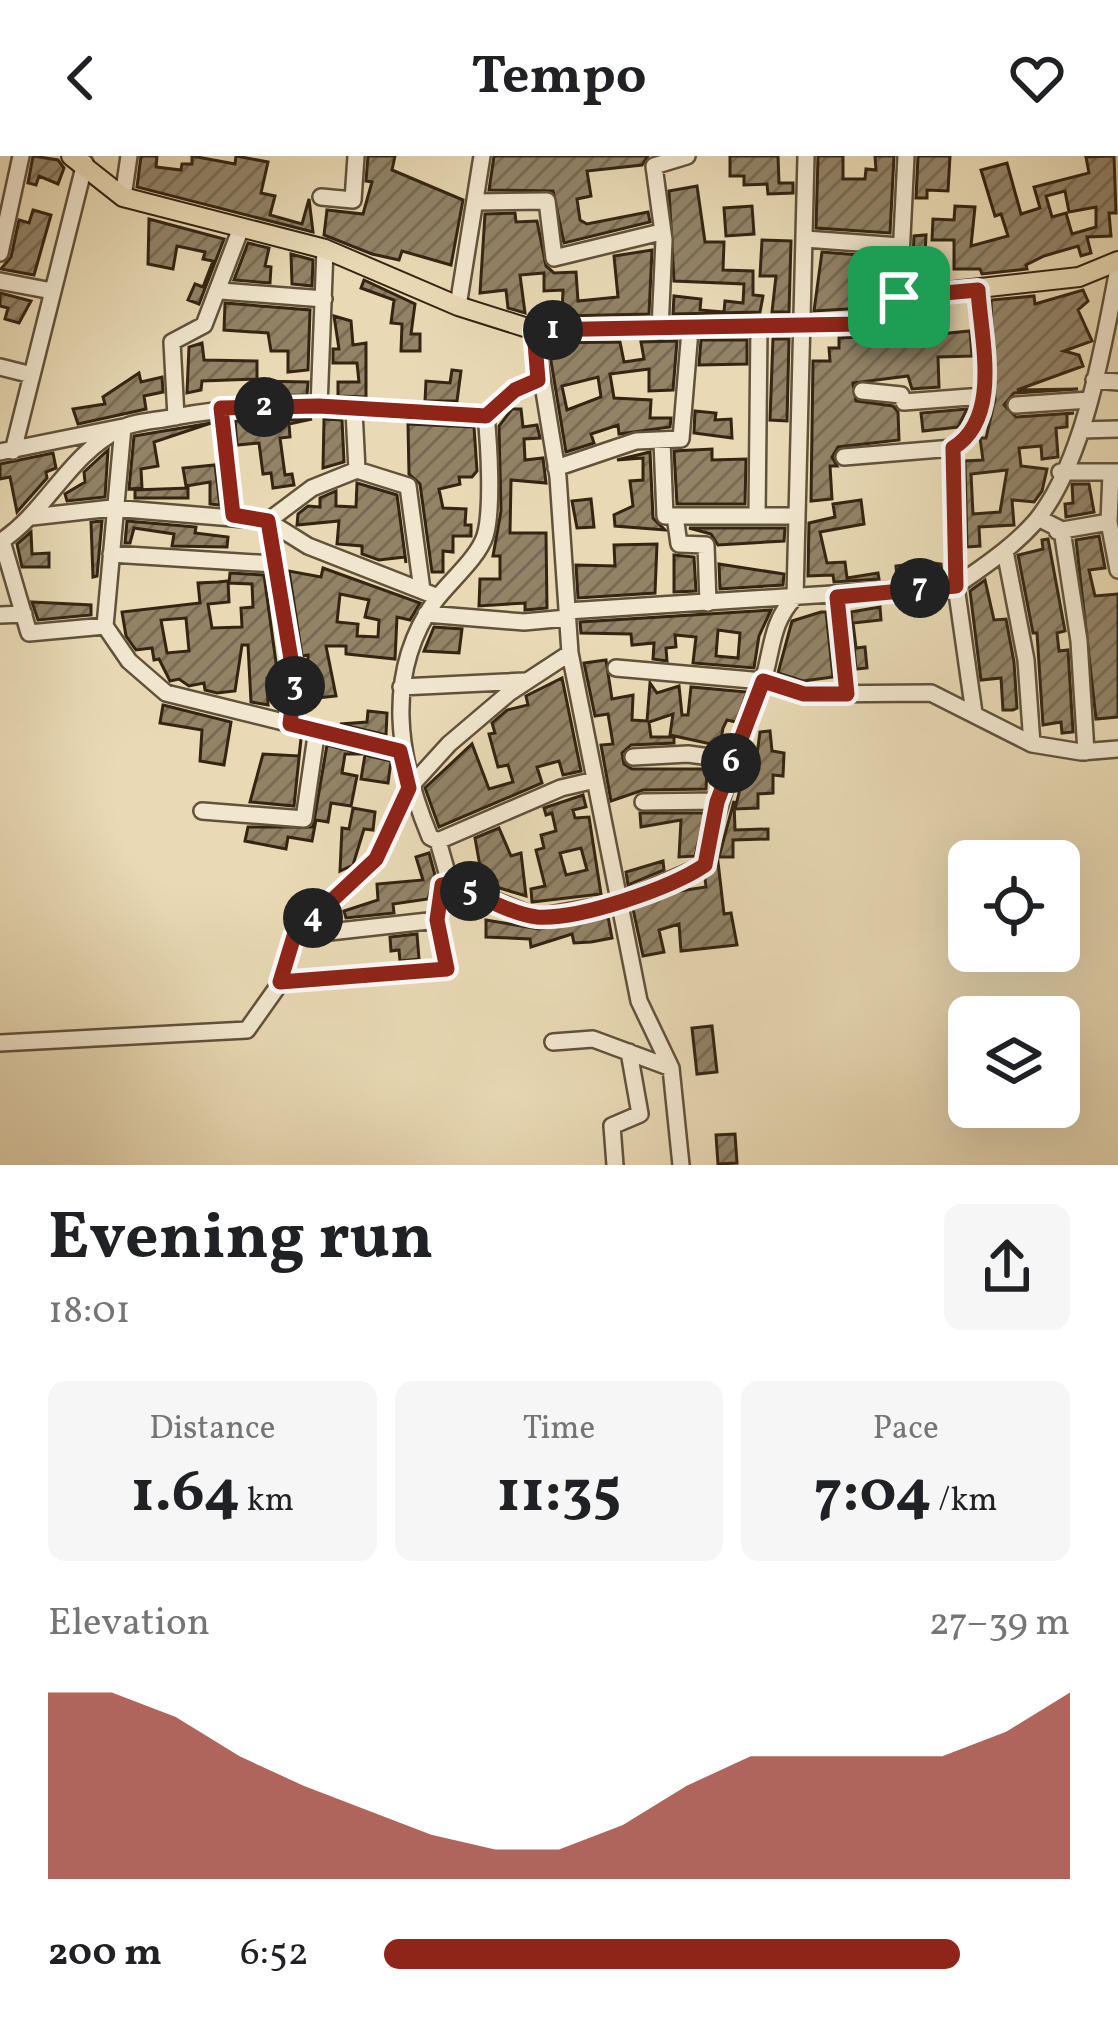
<!DOCTYPE html>
<html lang="en">
<head>
<meta charset="utf-8">
<style>
	:root { --surface:#fff; --page:#f6f6f6; --text:#202124; --muted:#757577; --accent:#8f2418 }
	body { margin:0; font-family:Vollkorn,serif; background:var(--page); color:var(--text); height:100vh; display:flex; flex-direction:column; font-size:45px; white-space:nowrap }
	* { box-sizing:border-box; margin:0 }
	p { font-size:39px; color:var(--muted) }
	.icon { flex:none; width:66px; height:66px; fill:none; stroke:currentColor; stroke-width:2; stroke-linecap:round; stroke-linejoin:round }
	.map { position:relative; height:1009px; overflow:hidden }
	.panel { display:flex; flex-direction:column; background:var(--surface); flex:1 }
	.panel>* { flex:none }
	.controls { position:absolute; left:948px; top:684px; display:grid; gap:24px }
	.controls a { display:grid; place-items:center; width:132px; height:132px; border-radius:18px; background:var(--surface); box-shadow:0 12px 48px #0002; font-size:60px }
	.pin { position:absolute; display:grid; place-items:center; width:102px; height:102px; color:#fff; margin:-51px; border-radius:24px; box-shadow:0 6px 18px #0006 }
	.km { position:absolute; width:60px; height:60px; margin:-30px; border-radius:50%; background:#222; color:#fff; font-size:33px; line-height:60px; text-align:center }
	.round { display:grid; place-items:center; flex:none; width:126px; height:126px; border-radius:18px; background:var(--page) }
	.head { display:flex; align-items:center; justify-content:space-between; height:204px; padding:0 48px }
	h1 { font-size:66px; font-weight:700; line-height:90px }
	.stats { display:grid; grid-template-columns:repeat(3,1fr); gap:18px; height:204px; padding:12px 48px }
	.stats div { display:grid; align-content:center; border-radius:18px; background:var(--page); text-align:center }
	.stats b { font-size:60px; font-weight:700 }
	.stats small { font-size:33px; font-weight:400 }
	.stats p { font-size:33px }
	.chart { height:336px; padding:24px 48px }
	.chart p { display:flex; justify-content:space-between }
	.chart svg { width:100%; height:216px; margin-top:12px; fill:var(--accent); opacity:.7 }
	ul { padding:0 48px; list-style:none; font-size:39px }
	li { display:grid; grid-template-columns:192px 144px 1fr; align-items:center; height:90px }
	li i { height:30px; border-radius:15px; background:var(--accent) }
	header { display:flex; justify-content:space-between; align-items:center; height:156px; padding:0 48px; background:var(--surface); font-size:54px; font-weight:700 }
	.map>svg:first-child { display:block }
	.building { fill:url(#building-hatch); stroke:#342412; stroke-width:3; fill-rule:evenodd }
	.lines { fill:none; stroke-linecap:round; stroke-linejoin:round }
	.minor-casing { stroke:#61523b; stroke-width:20 }
	.major-casing { stroke:#342412; stroke-width:22 }
	.minor { stroke:#f1e7cf; stroke-width:15 }
	.major { stroke:#e9dab5; stroke-width:18 }
	.route-casing { stroke:#fff; stroke-width:24 }
	.route { stroke:#8f2418; stroke-width:15 }
</style>
</head>
<body>
<header><svg class="icon" aria-label="back" viewBox="0 0 24 24"><path d="M15 5l-7 7 7 7"/></svg>Tempo<svg class="icon" aria-label="heart" viewBox="0 0 24 24"><path d="M12 20l-8-8c-3-5 5-10 8-4 3-6 11-1 8 4z"/></svg></header>
<div class="map">
<svg width="1118" height="1009" viewBox="0 0 1118 1009">
	<defs>
		<pattern id="building-hatch" width="6" height="6" patternUnits="userSpaceOnUse" patternTransform="scale(3)"><rect width="6" height="6" fill="#928367"/><path d="M-1 1l2-2M0 6l6-6M5 7l2-2" fill="none" stroke="#786b53"/></pattern>
	</defs>
	<rect width="100%" height="100%" fill="#e9dab5"/>
	<filter id="stains"><feTurbulence type="fractalNoise" baseFrequency=".00167" numOctaves="4"/><feColorMatrix values="0 0 0 0 .2 0 0 0 0 .09 0 0 0 0 .02 0 0 0 .5 -.17"/></filter>
	<radialGradient id="worn" r=".72"><stop offset=".6" stop-color="#630" stop-opacity="0"/><stop offset="1" stop-color="#630" stop-opacity=".3"/></radialGradient>
	<path class="building" d="M33 0 58 4 64 12 58 28 39 20 36 29 28 27Z
		M141 0H157L156 11 181 14 182 8H192V0L235 8 236 0 268 6 261 37 275 40 270 59 302 68 309 43 313 76 137 31Z
		M368 0H395L392 14 463 44 451 109 402 95 399 104 372 98 324 79 327 54 363 58 372 26 366 25Z
		M494 0H648L642 9 587 15 591 40 577 43 580 64 587 68 648 56 650 66 564 87 553 35 489 34Z
		M730 0H778L779 27H793V37L768 38 767 28 744 29V20H730Z
		M818 0H843V23H865L866 13 876 14 875 0H894L890 77 816 72Z
		M918 0H950L948 35 927 34V42H916Z
		M1114 0 1116 57H1109L1111 80 1087 81 1091 97 1081 100 1078 90 1044 100 1026 109 1027 113 982 118 980 113H954V84H932L933 63 954 64 955 50 975 51 971 90 1008 80 1001 58 995 60 981 14 1007 7 1021 58 1040 52 1034 31 1089 17 1086 1ZM1065 35 1069 56 1096 51V71L1072 78 1066 57 1052 61 1046 40Z
		M697 30 705 86H724L723 114 753 115V139L763 140 760 156 673 158 674 140 701 143 700 154 724 156 725 145 743 147 744 128 674 125 669 35Z
		M752 50 754 78 726 80 724 52Z
		M33 54 51 59 34 119 1 113 11 101 19 64 29 67Z
		M515 57 516 66 537 65 546 110 554 117 576 116 578 145 618 141 614 100 652 94 649 158 562 160 563 134 544 135V117L520 119 525 157 508 152 506 134 480 137 485 58Z
		M149 63 224 83 199 148 188 144 195 128 203 131 213 105 203 103 205 96 177 90 173 113 148 108Z
		M926 79 924 119 912 126 914 80Z
		M762 84 791 85 789 156H772L776 120H760Z
		M248 87 269 92 265 110 271 111 270 127 234 124Z
		M822 96 872 100 864 152 814 155Z
		M291 98 313 104 312 130 292 128Z
		M364 124 415 148 411 178H420V195H401L402 168 391 167 394 144 361 132Z
		M1083 134 1088 145 1078 154 1092 185 1064 195 1079 199 1083 210 1017 234 1078 233 1014 237 1004 249 1016 261 1074 257 1067 258V271L1056 272 1058 301 1042 303 1041 290 1019 292 1021 310 1047 313 1042 335 1034 346 1012 344 1014 369 979 371 980 390 967 391 965 305 983 304 980 282H986L995 243 991 144 1034 140 1035 148ZM1007 314 1000 356 973 358 971 318Z
		M0 137 31 145 19 167 5 163 8 152 0 150Z
		M225 147 310 154 308 214 288 216V195H271L268 177 224 174Z
		M334 160 351 165 353 189 366 187V241L338 240V226H359L357 207H333V193H339Z
		M970 175 972 200 938 201 939 231 912 233 908 220 853 227 856 245 893 250 898 256 899 284 838 291 832 301 837 310H830L832 343 811 345 813 205H830L829 192H839V182L878 180V184Z
		M773 183H789L787 265 770 264Z
		M701 184H747V208L699 209Z
		M677 185 673 234 649 235V213L610 218 614 242 651 244 650 262H671L670 271 619 278 618 269 591 278 594 287 566 296 548 187 620 186 624 206 644 203 641 186ZM598 221 601 241 567 254 562 230Z
		M202 187 204 204 257 205V223L202 225 201 234 187 237 189 191Z
		M452 214 461 215 457 245H425L426 225 450 227Z
		M139 217 141 226 162 221 163 236 144 240 146 253 78 268 73 253 105 248 103 241Z
		M251 225 308 226 307 239 251 240Z
		M512 253H521L523 271 537 269 540 282 524 283 525 304 543 302 546 327 511 324 510 377H546L547 452 525 454V447L479 450 480 423H500V400H493L501 355 499 270Z
		M967 253 958 271 923 275 921 257Z
		M695 255 716 257 715 264 731 263 732 282 694 277Z
		M312 263 289 268 290 281 280 282 285 319 292 318 294 329 273 332 271 317 263 318 259 287 237 289 235 265Z
		M324 263 342 264 344 306 323 312Z
		M211 267 154 286 158 310 141 313 142 332 129 333 134 280Z
		M408 268 474 271 477 315 472 321H459L460 328 439 333 443 352 466 353 465 369H471V380H453V396L443 395V416H432L420 328 409 318Z
		M712 293V304L746 303 745 348H677L674 295Z
		M108 294 105 341 67 345 65 338 85 326 84 316Z
		M650 296 653 362 665 374 615 370 614 359 633 350 630 325 643 324V302L617 304Z
		M53 297 56 312 46 316 47 322 17 356 10 321 0 323V308Z
		M215 309 220 349 210 348V326L186 330 183 312Z
		M357 327 397 339 406 407 405 401 379 404 362 398V390L337 388 339 365 297 369 298 358 308 350 320 351V342L336 335V350L356 351Z
		M1072 328H1089L1094 356 1066 361 1065 348 1073 347Z
		M188 332V342H135V334Z
		M591 343 594 371 577 372 572 345Z
		M861 344 864 368 820 376 827 407 845 406 847 422 878 417 879 423 834 426 833 419 808 420 809 367 835 361 833 348Z
		M102 365 97 420 93 421 91 366Z
		M127 365 196 371 195 377 228 381 227 391 172 390 174 378 134 372 130 387H125Z
		M689 372H785L784 385 718 389 711 378Z
		M31 376 32 398 49 397V411H22L17 388Z
		M1099 380 1105 412 1089 414 1095 440 1118 438V561L1096 563 1076 384Z
		M1048 383 1065 475 1057 477 1059 495 1068 494 1073 576 1062 577 1061 566 1043 569 1037 477H1033L1018 399 1043 393 1042 384Z
		M657 388 655 437 578 442 576 409 615 410 614 389Z
		M674 399 694 401 696 435 674 436Z
		M926 406 941 408 942 419 897 422 896 410Z
		M719 408 784 418 783 429 720 433Z
		M323 412 420 447 410 464 397 461 395 503 346 498V490H326L336 540 307 543 308 499 302 500 289 415 321 421ZM340 438 369 444 365 461 379 464 378 481 357 480 358 468 337 466Z
		M230 417 264 419 278 521 267 522 268 549 251 546 248 489H242L235 535 217 537 205 534 204 527 189 530 179 523 170 525 159 503 154 504 152 492 136 494 126 480 122 456 200 447 198 427 218 426 228 425 229 446 208 448 212 472 242 471 241 452 253 451 252 428 229 427ZM186 462 189 495 167 497 161 464Z
		M985 424 994 464 1006 463 1014 506 1017 552 1013 554H1003L1001 522 981 524 970 435Z
		M32 446 91 449V459L38 464Z
		M880 451 881 464 853 467 856 492 865 491 867 512 856 513 851 456Z
		M771 454 759 480 754 512 693 507 696 481 675 479 676 491 666 492 667 505 653 503 654 487 632 489 631 478 581 477 580 466ZM718 474 740 477 738 502 716 500Z
		M821 456H826L833 521 803 525 778 517 792 465Z
		M434 471 462 473 459 497 424 495Z
		M606 504 612 543 633 539 632 564 647 565 650 527 657 537 679 530 682 559H688L691 531 747 536 736 566 727 564 723 572 720 590 670 579 673 558 649 566 651 581H674V587L631 589 622 597 624 608 632 613H707L706 633 643 634 611 645 601 589 613 588 608 558 595 560 584 507Z
		M562 522 581 615 563 619 559 605 537 611 542 627 439 671 425 632 472 588 489 633 513 626 508 609 498 611 489 578 495 577 492 567 507 554 528 549 526 540Z
		M163 549 231 566 224 609 200 605 202 574 160 567Z
		M368 555 387 557 386 579 340 568 367 566Z
		M770 575 772 595 784 597 783 620 773 619V637L758 638V652L735 653 747 606H756L760 576Z
		M301 583 294 650 250 646 263 598 299 600Z
		M327 589 363 598H345L342 617 357 620 351 650 331 647 328 666 316 664 312 685 288 681 286 693 245 685 248 671H313Z
		M365 599 391 605 388 627 361 623Z
		M583 639 586 651 573 654 575 662 589 661 601 738 532 746 531 733 545 730 536 694 544 692 541 679 556 675 552 657 546 659 544 652ZM581 692 587 714 566 719 560 697Z
		M734 645 735 674 768 673V683L733 684V701H719Z
		M353 652 375 656 373 674 364 673 353 709 340 715 342 672 349 673Z
		M640 657H705L695 700 679 701 681 664 641 671Z
		M499 672 511 700 521 697 526 740 483 727 475 682Z
		M429 697 435 719 428 743 393 748 394 757 346 762 344 755 378 744 377 728 423 724 416 701Z
		M663 705 664 714 628 729 626 716Z
		M718 706 724 758 731 757 737 789 681 795 679 768 659 774 664 796 643 800 633 753 673 736 706 731 705 722Z
		M608 761 612 782 591 786 574 787 572 778 531 791 530 783 486 781V764L539 773Z
		M417 778 419 803 400 805 399 794 391 795 390 781Z
		M712 870 717 916 697 918 692 872Z
		M735 978 737 1007 718 1008 716 979Z"/>
	<g class="lines">
		<g class="minor-casing">
			<path id="minor" d="M123 41 129 0
				M321 41 353 44 356 0
				M478 46 547 45 554 102 661 76
				M805 83 900 90
				M0 97 21 0
				M0 125 52 135
				M221 135 324 143
				M899 141 906 0
				M458 150 482 0
				M759 172 757 360H796
				M534 174 558 321 570 497 639 845 671 912 681 1009
				M660 174 664 84 654 10 687 0
				M0 211 32 219
				M1094 224 1118 226
				M862 235 901 239 904 246 983 240
				M1016 249 1089 244
				M319 251 325 93
				M221 252 233 359
				M486 260C489 288 493 354 485 380 478 402 449 426 435 445 383 519 398 604 430 681L438 685 450 727 537 761 617 747 705 709C717 644 741 589 762 528 773 494 770 467 795 441L806 0
				M176 261 172 186 204 169 241 72
				M1081 274 1118 273
				M662 285 665 360H758
				M953 292C1002 262 981 184 978 134
				M13 295 85 7
				M0 296 123 271 105 470 129 505 166 537 400 595
				M844 301 953 292 956 430 974 557
				M556 312 636 285 681 283 690 174
				M357 314 408 330 422 434
				M1060 316H1117
				M675 360 679 388 706 389 708 447
				M32 361 112 352 268 365 308 390 438 441
				M1038 362 1062 374 1079 485 1086 596H1081
				M1109 366 1118 414
				M1057 375 1109 366 1111 317
				M2 385 29 477 105 470
				M0 386C47 355 68 299 120 273 135 265 157 265 174 261 276 241 382 256 486 260L516 234 538 223
				M1005 395 1026 504 1032 588 1081 596 1118 593
				M111 398 274 408
				M837 441 847 538
				M567 455 956 430C984 410 1012 392 1035 366 1084 308 1104 187 1118 113
				M426 458 524 466 567 462
				M0 459 24 458
				M616 512 763 525 804 538 931 537 1032 588
				M401 531 525 525
				M289 568C297 510 277 426 268 365L312 332 357 314 354 255
				M633 601 688 598 732 604
				M643 646 717 645
				M202 655 304 663 317 573
				M438 685 561 632 595 624
				M294 780 437 764
				M281 826 447 813 437 764 442 729 450 727
				M553 886 593 883 671 912
				M0 887 247 874 281 826 294 780 376 703 409 632 449 588 509 537 570 497
				M615 1009 612 970 640 958 629 896"/>
		</g>
		<g class="major-casing">
			<path id="major" d="M71 0 123 41 325 93 458 150 534 174 860 168 885 157 899 141 1079 121 1118 105"/>
		</g>
		<use href="#minor" class="minor"/>
		<use href="#major" class="major"/>
	</g>
	<g class="lines">
		<g class="route-casing">
			<path id="route" d="M978 134C981 184 1002 262 953 292L956 430 837 441 847 538H804L763 525 717 646 705 709C671 732 579 764 537 761 510 758 476 737 450 727L442 729 437 764 447 813 280 826 294 780 376 703 409 632 400 595 290 568 295 527 268 365 233 359 221 252 319 250 486 260 515 234 538 224 534 174 860 168 884 157 899 141Z"/>
		</g>
		<use href="#route" class="route"/>
	</g>
	<rect width="100%" height="100%" filter="url(#stains)"/>
	<rect width="100%" height="100%" fill="url(#worn)"/>
</svg>
<div class="controls">
<a><svg class="icon" aria-label="locate" viewBox="0 0 24 24"><circle cx="12" cy="12" r="6"/><path d="M12 2v4M12 18v4M2 12h4M18 12h4"/></svg></a>
<a><svg class="icon" aria-label="layers" viewBox="0 0 24 24"><path d="M12 4l9 5-9 5-9-5zM3 14l9 5 9-5"/></svg></a>
</div>
<div class="pin" style="left:899px;top:141px;background:#1e9e55"><svg class="icon" aria-label="arrive" viewBox="0 0 24 24"><path d="M6 21V4h12l-3 4 3 4H6"/></svg></div>
<b class="km" style="left:553px;top:174px">1</b>
<b class="km" style="left:264px;top:251px">2</b>
<b class="km" style="left:295px;top:530px">3</b>
<b class="km" style="left:313px;top:762px">4</b>
<b class="km" style="left:470px;top:735px">5</b>
<b class="km" style="left:731px;top:607px">6</b>
<b class="km" style="left:920px;top:432px">7</b>
</div>
<section class="panel">
<div class="head"><div><h1>Evening run</h1><p>18:01</p></div><a class="round"><svg class="icon" aria-label="share" viewBox="0 0 24 24"><path d="M12 15V3M7 8l5-5 5 5M5 13v7h14v-7"/></svg></a></div>
<div class="stats">
<div><p>Distance</p><b>1.64<small> km</small></b></div>
<div><p>Time</p><b>11:35</b></div>
<div><p>Pace</p><b>7:04<small> /km</small></b></div>
</div>
<div class="chart"><p><span>Elevation</span>27–39 m</p>
<svg viewBox="0 0 160 44" preserveAspectRatio="none"><path d="M0 44V6L10 6L20 11L30 19L40 25L50 30L60 35L70 38L80 38L90 33L100 25L110 19L120 19L130 19L140 19L150 14L160 6V44z"/></svg>
</div>
<ul>
<li><b>200 m</b>6:52<i style="width:84%"></i></li>
</ul>
</section>
</body>
</html>
